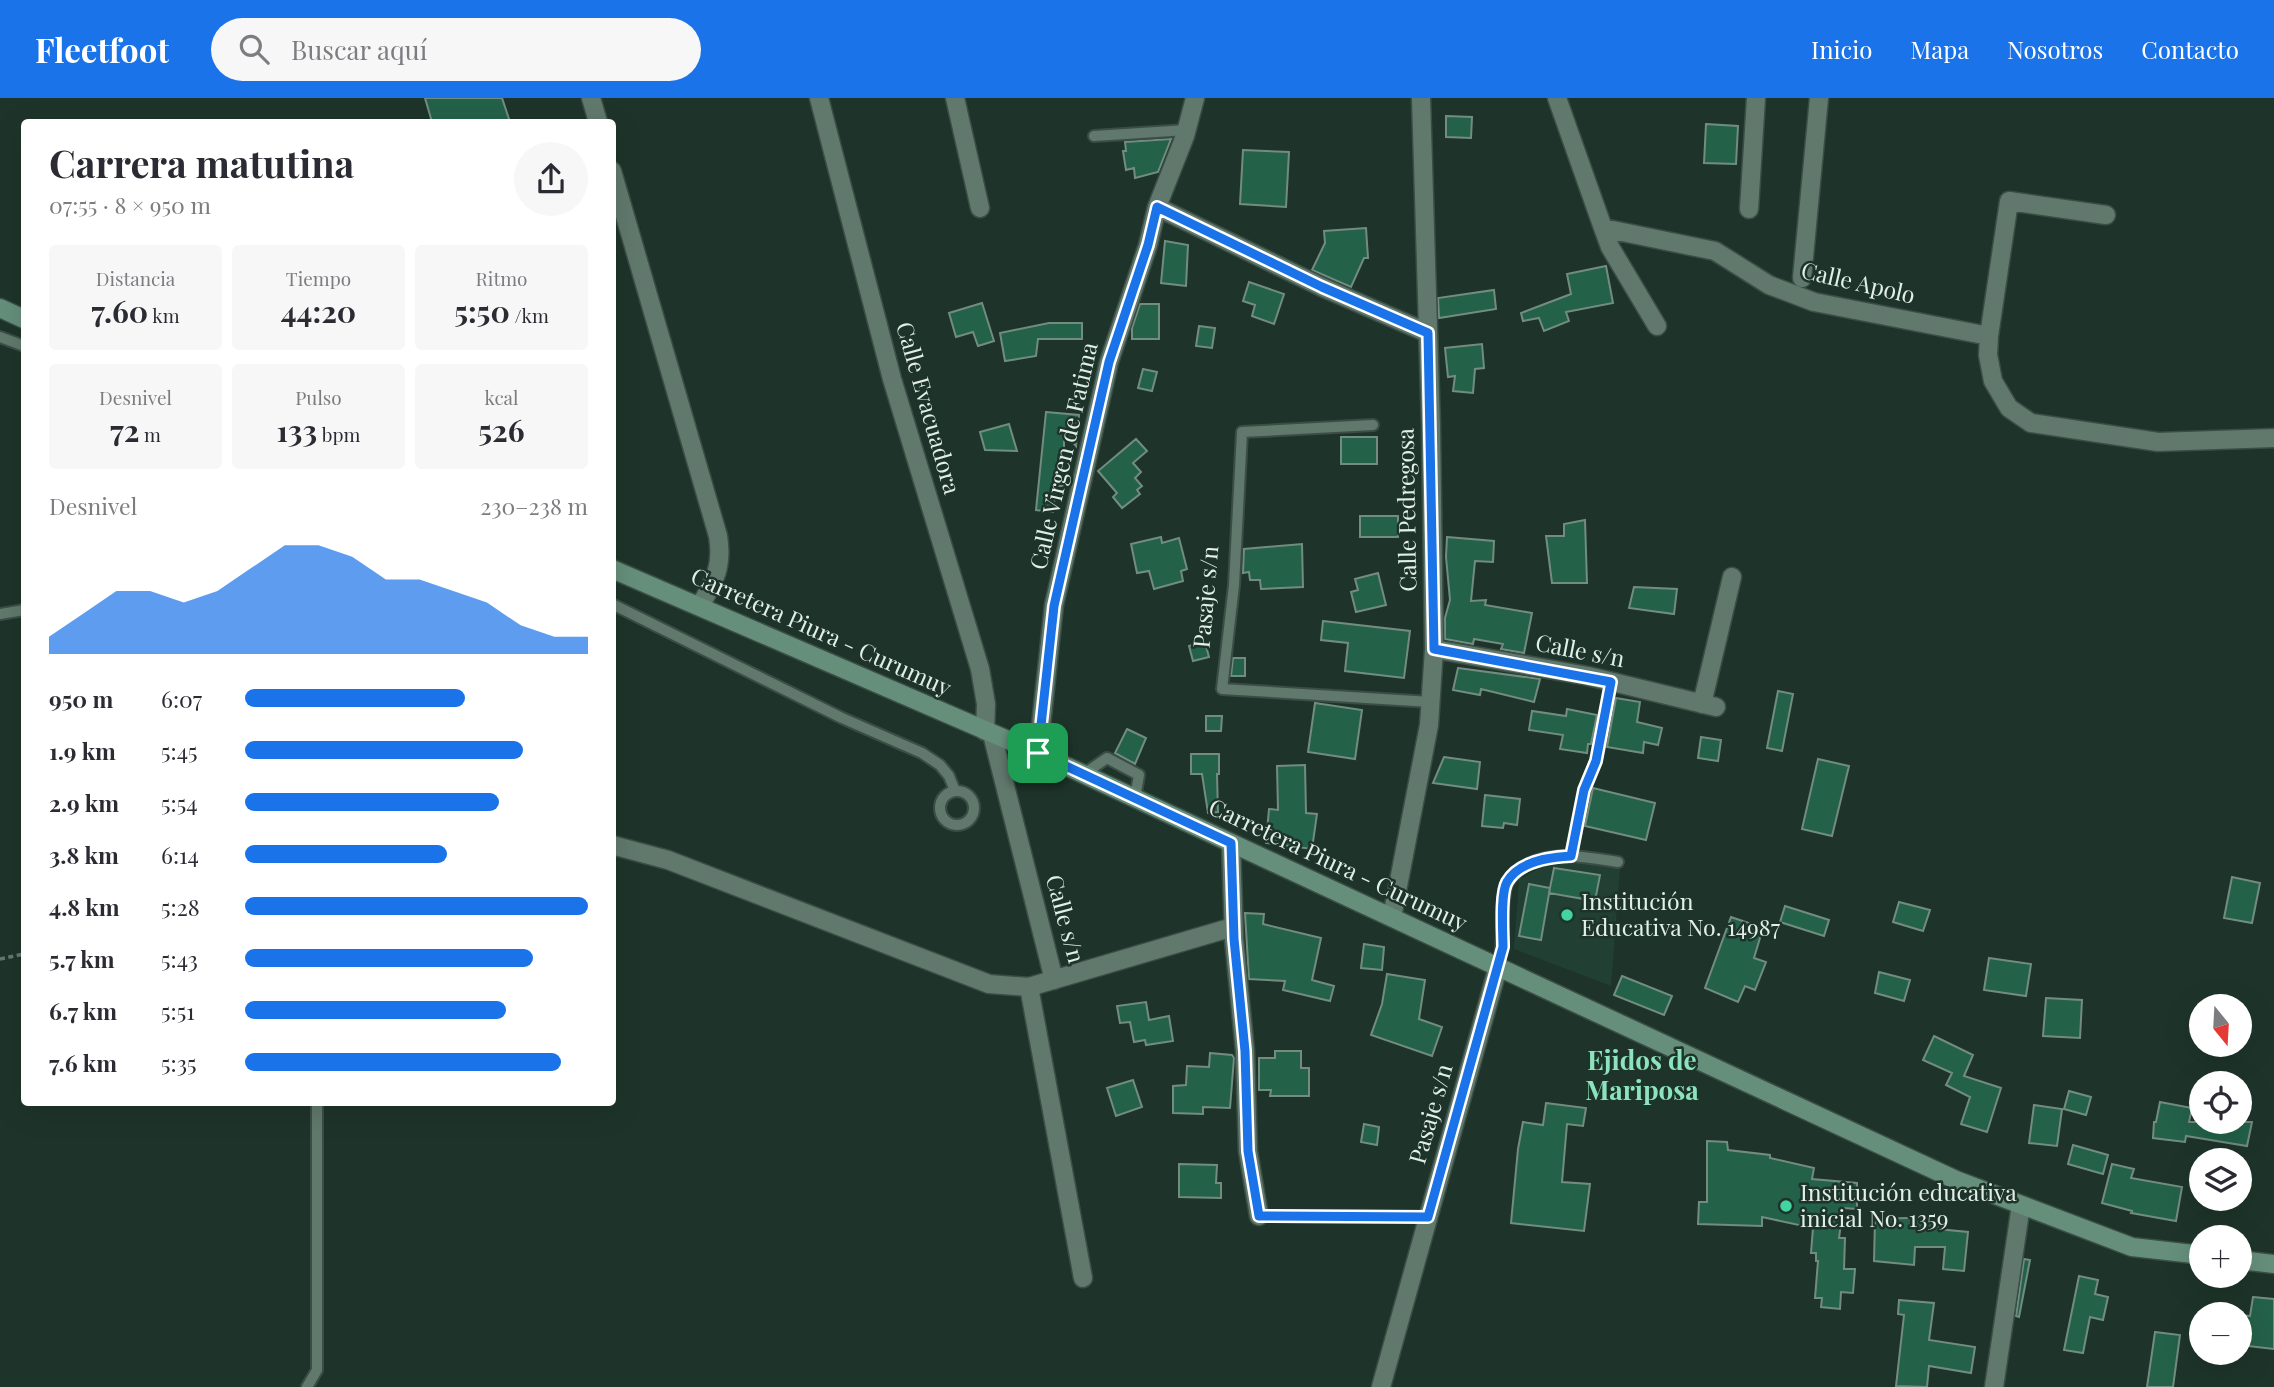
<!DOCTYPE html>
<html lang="es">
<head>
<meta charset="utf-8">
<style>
	:root { --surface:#fff; --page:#f7f7f7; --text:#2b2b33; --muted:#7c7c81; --accent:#1a73e8 }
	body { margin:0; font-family:"Playfair Display",serif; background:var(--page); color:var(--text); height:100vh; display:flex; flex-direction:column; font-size:26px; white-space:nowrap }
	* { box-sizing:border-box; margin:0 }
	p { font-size:23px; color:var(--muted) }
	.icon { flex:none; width:38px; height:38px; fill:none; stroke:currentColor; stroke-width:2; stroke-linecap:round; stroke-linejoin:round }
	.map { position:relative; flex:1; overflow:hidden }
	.details { position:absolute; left:21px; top:21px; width:595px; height:987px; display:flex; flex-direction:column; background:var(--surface); border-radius:7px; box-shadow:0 7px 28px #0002 }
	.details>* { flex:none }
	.needle { width:46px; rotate:162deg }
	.fabs { position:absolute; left:2189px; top:896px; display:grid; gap:14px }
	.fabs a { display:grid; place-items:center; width:63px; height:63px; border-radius:50%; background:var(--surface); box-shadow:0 7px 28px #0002; font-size:35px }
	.pin { position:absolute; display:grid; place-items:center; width:60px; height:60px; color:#fff; margin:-30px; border-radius:14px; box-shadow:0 4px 10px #0006 }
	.round { display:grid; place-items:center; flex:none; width:74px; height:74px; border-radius:37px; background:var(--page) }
	.head { display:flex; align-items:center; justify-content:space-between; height:119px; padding:0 28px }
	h1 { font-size:38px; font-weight:700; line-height:52px }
	.metrics { display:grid; grid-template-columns:repeat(3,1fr); gap:10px; height:119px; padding:7px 28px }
	.metrics div { display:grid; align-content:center; border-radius:7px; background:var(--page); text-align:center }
	.metrics b { font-size:30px; font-weight:700 }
	.metrics small { font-size:19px; font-weight:400 }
	.metrics p { font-size:19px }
	.chart { height:196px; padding:14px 28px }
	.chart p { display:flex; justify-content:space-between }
	.chart svg { width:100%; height:126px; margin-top:7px; fill:var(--accent); opacity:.7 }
	ul { padding:0 28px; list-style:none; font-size:23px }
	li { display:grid; grid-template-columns:112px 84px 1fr; align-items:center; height:52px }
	li i { height:18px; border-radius:9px; background:var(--accent) }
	header { display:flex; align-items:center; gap:42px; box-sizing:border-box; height:98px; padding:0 35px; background:var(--accent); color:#fff }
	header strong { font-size:33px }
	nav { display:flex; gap:38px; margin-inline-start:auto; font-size:24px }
	.search { width:490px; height:63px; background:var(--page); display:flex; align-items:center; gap:18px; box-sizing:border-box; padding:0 24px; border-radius:38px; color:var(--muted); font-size:26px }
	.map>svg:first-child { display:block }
	.built { fill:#213f32 }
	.building { fill:#246149; stroke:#738c80; stroke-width:2 }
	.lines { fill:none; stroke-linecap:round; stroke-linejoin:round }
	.lane-casing { stroke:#3b4e46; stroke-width:14 }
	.street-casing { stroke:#3b4e46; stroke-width:21 }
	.secondary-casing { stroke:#3b4e46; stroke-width:21 }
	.path { stroke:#657870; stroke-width:3.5; stroke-dasharray:5 3.5; stroke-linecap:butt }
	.lane { stroke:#61796d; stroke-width:10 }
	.street { stroke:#61796d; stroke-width:18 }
	.secondary { stroke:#658f7b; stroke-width:18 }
	.route-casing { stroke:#fff; stroke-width:14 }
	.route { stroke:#1a73e8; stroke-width:9 }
	.poi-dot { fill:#44d49f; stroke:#1e342a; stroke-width:2.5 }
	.labels { text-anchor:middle; stroke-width:5; stroke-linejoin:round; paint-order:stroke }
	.street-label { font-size:23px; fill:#e2efe9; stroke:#1e342a }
	.poi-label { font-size:23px; fill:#e2efe9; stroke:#1e342a; text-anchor:start }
	.quarter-label { font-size:26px; font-weight:bold; fill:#8de3bd; stroke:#1e342a }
</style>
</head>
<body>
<header>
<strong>Fleetfoot</strong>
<div class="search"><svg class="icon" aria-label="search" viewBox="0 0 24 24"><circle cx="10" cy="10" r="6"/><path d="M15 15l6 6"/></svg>Buscar aquí</div>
<nav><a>Inicio</a><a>Mapa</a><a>Nosotros</a><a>Contacto</a></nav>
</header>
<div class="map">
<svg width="2274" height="1289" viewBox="0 0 2274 1289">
	<rect width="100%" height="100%" fill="#1e342a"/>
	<path class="built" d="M1555 761 1620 771 1611 888 1514 851 1519 782Z"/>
	<path class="building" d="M425 0H502L510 24H432Z
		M1446 18 1472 19 1471 40 1446 39Z
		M1706 26 1738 28 1736 66 1704 65Z
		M1171 41 1158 74 1135 80 1134 70 1126 72 1123 53H1126L1125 44Z
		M1243 52 1289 54 1286 109 1240 106Z
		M1366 130 1368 160H1364L1351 189 1312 172 1325 145 1324 133Z
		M1165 143 1188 147 1186 188 1161 185Z
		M1606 168 1613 205 1566 214 1569 223 1544 233 1539 220 1523 223 1521 215 1571 196 1567 176Z
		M1249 184 1284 196 1274 226 1252 218 1255 207 1243 203Z
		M1494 192 1496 211 1439 220 1438 200Z
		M982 205 994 243 978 248 973 234 956 239 949 215Z
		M1140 206H1159V241H1132V230Z
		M1049 225H1082V241H1038L1036 258 1005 263 1000 235Z
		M1199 228 1215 230 1212 250 1196 248Z
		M1482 246 1484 270 1475 271 1473 295 1453 293 1455 278 1448 279 1445 250Z
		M1143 271 1157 274 1152 293 1138 290Z
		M1046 314 1079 317 1076 348 1064 334V388H1056L1053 414 1036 412Z
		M1009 326 1017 353 985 352 980 334Z
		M1341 339H1377V366H1341Z
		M1136 341 1147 353 1133 365 1141 374 1135 380 1142 388 1137 392 1140 396 1122 410 1113 399 1117 395 1098 373Z
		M1360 418H1398V439H1360Z
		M1585 422 1587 485H1552L1546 438H1564V426Z
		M1161 439 1162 445 1179 440 1187 471 1181 473 1183 483 1154 491 1149 473 1137 475 1131 446Z
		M1447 439 1494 443 1493 464 1475 463 1471 503 1486 502 1485 507 1532 515 1524 555 1501 551 1503 546 1474 541 1473 546 1445 541V520L1450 502 1446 459Z
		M1302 446 1303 489 1261 491 1260 482H1250L1249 474 1243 475 1244 451Z
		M1378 475 1386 507 1356 514 1351 494 1358 492 1355 481Z
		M1634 489 1677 491 1674 516 1629 510Z
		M1323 523 1410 533 1404 580 1345 573 1348 545 1321 542Z
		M1205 544 1209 559 1193 563 1189 548Z
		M1233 560H1245V578H1231Z
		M1458 570 1540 581 1534 604 1481 591 1480 597 1453 592Z
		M1778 593 1793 596 1782 653 1767 650Z
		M1616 600 1640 604 1637 624 1662 630 1658 647 1644 644 1643 655 1607 649Z
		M1315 605 1362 612 1355 661 1308 654Z
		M1567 611 1597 617 1591 646H1588L1587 655 1560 651 1563 637 1529 632 1532 613 1566 618Z
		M1206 618H1222L1221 633H1206Z
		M1127 631 1146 640 1135 666 1115 655Z
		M1701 639 1721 642 1718 663 1698 660Z
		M1191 656H1219V676H1217L1218 714 1208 715 1202 676H1191Z
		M1444 659 1480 664 1477 691 1433 685Z
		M1818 661 1849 668 1832 738 1802 731Z
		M1305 667 1306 715 1317 716 1312 751 1266 745 1269 711 1278 712 1277 668Z
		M1593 690 1655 705 1646 742 1585 728Z
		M1485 697 1520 701 1517 727 1504 725 1503 730 1482 728Z
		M1554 770 1600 777 1595 803 1549 795Z
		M2232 779 2260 785 2252 825 2224 820Z
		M1529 786 1550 790 1541 842 1519 838Z
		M1899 804 1930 812 1923 833 1893 824Z
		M1785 808 1829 822 1824 838 1780 824Z
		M1245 815 1264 816 1263 826 1321 840 1312 882 1334 888 1330 903 1283 892 1285 883 1249 881Z
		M1731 819 1763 830 1754 860 1766 864 1755 892 1745 888 1738 904 1705 890Z
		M1364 846 1384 849 1382 872 1361 870Z
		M1989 860 2031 866 2026 898 1984 892Z
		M1879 874 1910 882 1904 903 1875 895Z
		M1387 876 1425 882 1419 921 1442 929 1432 958 1371 937 1382 906Z
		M1622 878 1672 898 1664 917 1614 897Z
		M2046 900 2082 902 2080 940 2043 938Z
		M1146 904 1149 922 1169 918 1173 943 1146 947 1145 942 1134 944 1130 924 1120 925 1117 908Z
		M1934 938 1973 957 1964 978 2001 990 1987 1034 1961 1026 1970 999 1946 987 1952 975 1923 962Z
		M1275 953H1301V970H1309V998H1270L1271 992H1259V960H1275Z
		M1210 955 1232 957 1234 960 1230 1010 1203 1009V1016L1173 1015V988L1186 987 1187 968 1209 969Z
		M1133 982 1142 1009 1116 1018 1107 990Z
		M2069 993 2091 999 2086 1017 2064 1011Z
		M2160 1004 2192 1010 2189 1024H2252L2247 1048 2186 1038 2185 1044 2153 1040 2154 1024H2156Z
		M1546 1005 1586 1010 1583 1028 1567 1026 1562 1084 1590 1086 1584 1133 1511 1125 1518 1051 1523 1024 1543 1027Z
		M2034 1007 2062 1011 2057 1048 2029 1045Z
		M1364 1026 1379 1029 1377 1047 1361 1044Z
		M1707 1043 1727 1044 1728 1052 1770 1057V1060L1814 1070 1812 1081 1857 1085V1111L1843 1110 1839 1140H1845L1844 1171H1855L1853 1195 1841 1194 1840 1211 1821 1209 1822 1200H1815L1818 1163H1816V1155H1811L1813 1130 1762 1119V1128L1698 1126 1699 1104H1707Z
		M2073 1047 2108 1057 2103 1076 2068 1066Z
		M1179 1066 1217 1067 1216 1085H1221V1100L1179 1099Z
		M2112 1066 2134 1071 2131 1080 2182 1089 2176 1123 2131 1115 2132 1113 2102 1105Z
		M1938 1119V1131L1968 1134 1964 1173 1943 1171 1945 1149H1915L1914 1167 1874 1163 1875 1121Z
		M2024 1161 2030 1162 2019 1219 2016 1218Z
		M2079 1178 2098 1182 2095 1196 2108 1199 2103 1222 2090 1219 2083 1255 2064 1252Z
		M2253 1199 2274 1201V1251L2240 1247V1217L2250 1218Z
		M1899 1202 1934 1205 1929 1242 1975 1249 1971 1275 1929 1268 1927 1289 1896 1288 1904 1217 1898 1216Z
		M2155 1234 2180 1237 2173 1289H2147Z"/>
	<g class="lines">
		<g class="lane-casing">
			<path id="lane" d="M1094 38 1187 32
				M0 239 24 248
				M1373 327 1242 334 1234 487 1222 591 1431 604
				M612 506 842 620 922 655 940 667 949 678 955 693
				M0 516 24 512
				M1084 676 1107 660 1139 677 1135 700
				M940 710a17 17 0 1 1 34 0a17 17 0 1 1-34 0Z
				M1571 757 1584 692 1596 663 1611 584
				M1498 869C1505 842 1500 815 1506 789 1507 783 1511 780 1515 776 1540 749 1586 759 1618 764
				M1259 1118 1428 1119
				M307 1289 317 1272V1004"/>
		</g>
		<g class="street-casing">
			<path id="street" d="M591 0 598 24
				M819 0 892 281 980 571 986 606 985 633
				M955 0 980 110
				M1557 0 1603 130 1715 153 1769 187 1814 204 1989 238 1988 257 1993 283 2009 310 2031 325 2158 344 2274 340
				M612 73 718 438C723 468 715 482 700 508
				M1157 109 1322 189 1428 235
				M1749 111 1756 0
				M1603 130 1610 149 1657 228
				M1802 180 1819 0
				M1989 238 2009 103 2106 117
				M1434 551 1588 578 1716 609
				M1702 606 1732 479
				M992 636 1054 882
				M1038 655 1054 507 1109 264 1148 147 1157 109 1185 38 1195 0
				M1231 745 1234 841 1245 953 1248 1053 1259 1118
				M612 747 668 762 989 886 1029 889 1233 829
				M1392 819 1429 627 1434 551 1431 329 1421 0
				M1029 889 1083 1180
				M1381 1289 1498 869
				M1994 1289 2021 1107"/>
		</g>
		<g class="secondary-casing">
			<path id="secondary" d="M0 210 24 221
				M612 471 1038 655 1956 1082 2132 1149 2202 1157
				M2240 1162 2274 1166"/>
		</g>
		<path class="path" d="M0 861 24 856"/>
		<use href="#lane" class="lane"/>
		<use href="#street" class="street"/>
		<use href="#secondary" class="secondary"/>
	</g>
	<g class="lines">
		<g class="route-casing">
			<path id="route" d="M1157 109 1322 189 1428 235 1434 551 1611 584 1596 663 1584 692 1571 758C1550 759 1519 763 1507 784 1500 796 1503 835 1503 849L1428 1119 1259 1118 1248 1053 1245 953 1234 841 1231 745 1038 655 1054 508 1109 264 1148 147Z"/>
		</g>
		<use href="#route" class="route"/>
	</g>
	<g class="poi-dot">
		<circle cx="1567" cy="817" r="7"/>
		<circle cx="1786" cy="1108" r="7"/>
	</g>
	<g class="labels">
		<g class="street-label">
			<text transform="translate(1858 185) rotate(13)" y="8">Calle Apolo</text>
			<text transform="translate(928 310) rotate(74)" y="8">Calle Evacuadora</text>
			<text transform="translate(1064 358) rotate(-77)" y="8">Calle Virgen de Fatima</text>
			<text transform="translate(1407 412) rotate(-91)" y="8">Calle Pedregosa</text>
			<text transform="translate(1206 499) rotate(-85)" y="8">Pasaje s/n</text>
			<text transform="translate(821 534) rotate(24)" y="8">Carretera Piura - Curumuy</text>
			<text transform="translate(1580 553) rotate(11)" y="8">Calle s/n</text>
			<text transform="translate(1338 767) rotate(25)" y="8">Carretera Piura - Curumuy</text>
			<text transform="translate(1065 821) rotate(75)" y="8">Calle s/n</text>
			<text transform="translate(1431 1016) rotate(-74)" y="8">Pasaje s/n</text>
		</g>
		<g class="poi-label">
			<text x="1581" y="812">Institución<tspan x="1581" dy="26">Educativa No. 14987</tspan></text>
			<text x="1800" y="1103">Institución educativa<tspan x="1800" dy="26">inicial No. 1359</tspan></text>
		</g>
		<g class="quarter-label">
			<text x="1642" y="972">Ejidos de<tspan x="1642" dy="30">Mariposa</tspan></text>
		</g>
	</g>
</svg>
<div class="fabs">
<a><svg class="needle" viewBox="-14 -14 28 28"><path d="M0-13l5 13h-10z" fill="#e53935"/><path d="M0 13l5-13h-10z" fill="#7c7c81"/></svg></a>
<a><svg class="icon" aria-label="locate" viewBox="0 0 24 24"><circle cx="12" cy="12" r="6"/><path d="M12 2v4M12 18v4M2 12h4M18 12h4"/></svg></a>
<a><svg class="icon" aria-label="layers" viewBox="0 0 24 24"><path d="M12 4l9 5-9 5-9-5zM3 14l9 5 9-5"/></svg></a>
<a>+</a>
<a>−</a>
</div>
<div class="pin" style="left:1038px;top:655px;background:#1e9e55"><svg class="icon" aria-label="arrive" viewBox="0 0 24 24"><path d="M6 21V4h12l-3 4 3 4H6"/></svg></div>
<section class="details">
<div class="head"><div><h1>Carrera matutina</h1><p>07:55 · 8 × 950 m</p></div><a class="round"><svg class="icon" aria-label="share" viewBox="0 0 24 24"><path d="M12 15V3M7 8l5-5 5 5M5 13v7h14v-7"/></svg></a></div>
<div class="metrics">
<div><p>Distancia</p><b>7.60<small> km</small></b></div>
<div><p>Tiempo</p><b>44:20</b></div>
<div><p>Ritmo</p><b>5:50<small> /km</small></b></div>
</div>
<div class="metrics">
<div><p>Desnivel</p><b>72<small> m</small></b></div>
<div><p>Pulso</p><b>133<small> bpm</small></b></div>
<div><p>kcal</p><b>526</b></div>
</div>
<div class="chart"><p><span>Desnivel</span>230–238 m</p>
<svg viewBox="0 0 160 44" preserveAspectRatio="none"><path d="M0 44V38L10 30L20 22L30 22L40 26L50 22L60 14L70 6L80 6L90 10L100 18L110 18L120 22L130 26L140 34L150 38L160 38V44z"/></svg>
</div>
<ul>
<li><b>950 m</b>6:07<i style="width:64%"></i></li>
<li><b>1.9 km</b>5:45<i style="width:81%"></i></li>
<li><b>2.9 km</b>5:54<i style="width:74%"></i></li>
<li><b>3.8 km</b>6:14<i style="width:59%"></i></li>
<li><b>4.8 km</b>5:28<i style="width:100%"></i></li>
<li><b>5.7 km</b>5:43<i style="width:84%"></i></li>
<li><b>6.7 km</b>5:51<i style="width:76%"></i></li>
<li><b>7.6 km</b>5:35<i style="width:92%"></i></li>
</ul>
</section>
</div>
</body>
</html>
